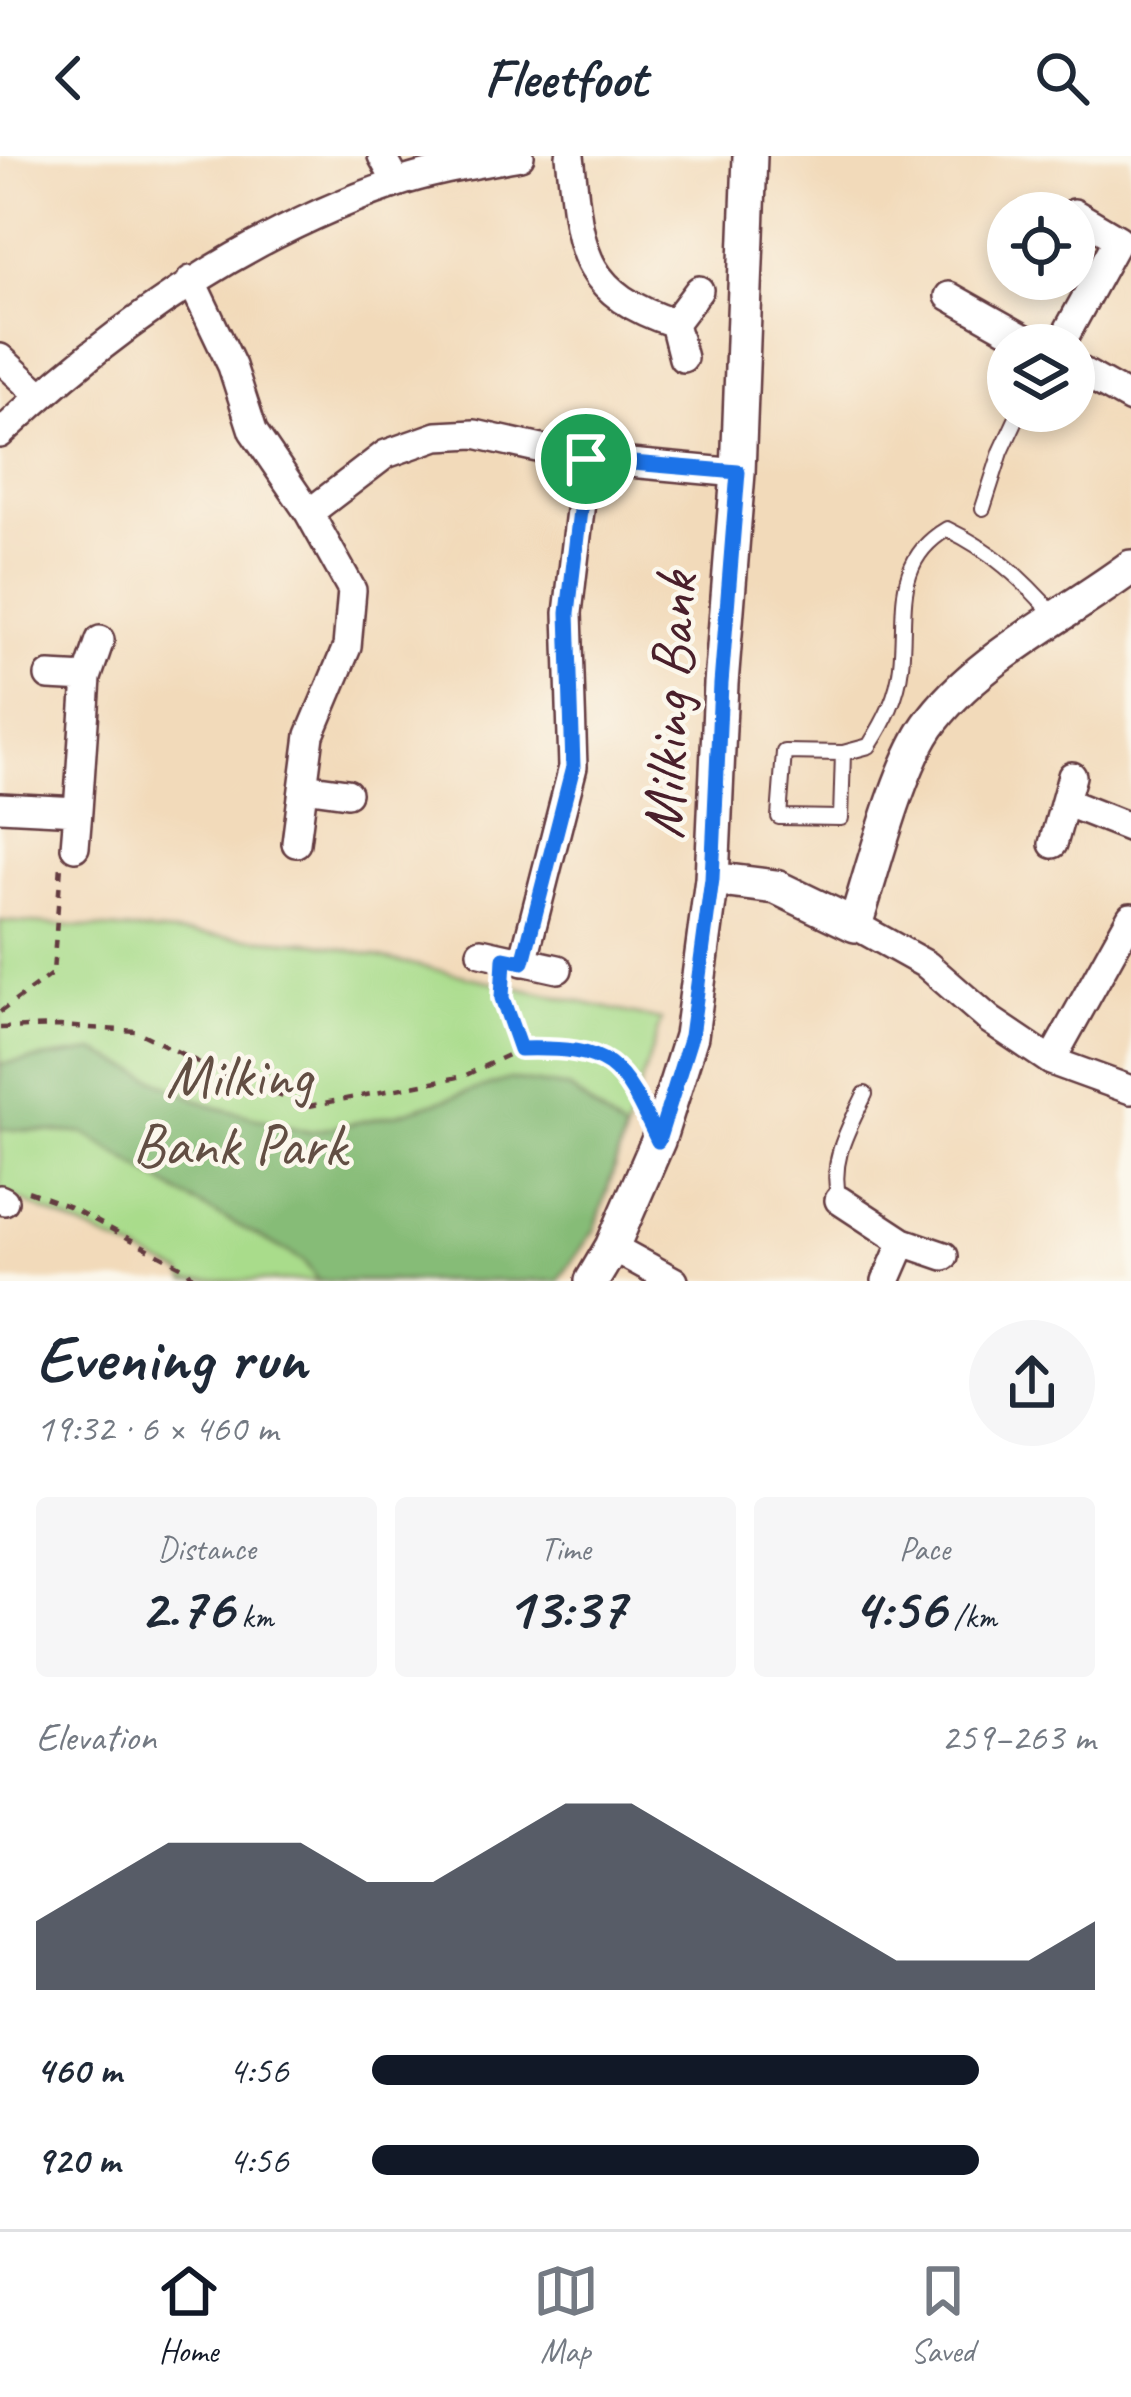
<!DOCTYPE html>
<html lang="en">
<head>
<meta charset="utf-8">
<style>
	:root { --surface:#fff; --page:#f6f6f7; --text:#1f2937; --muted:#747a83; --line:#e0e1e3; --accent:#111827 }
	body { margin:0; font-family:Caveat,sans-serif; background:var(--page); color:var(--text); height:100vh; display:flex; flex-direction:column; font-size:45px; white-space:nowrap }
	* { box-sizing:border-box; margin:0 }
	p { font-size:39px; color:var(--muted) }
	.icon { flex:none; width:66px; height:66px; fill:none; stroke:currentColor; stroke-width:2; stroke-linecap:round; stroke-linejoin:round }
	.map { position:relative; height:1125px; overflow:hidden }
	.side { display:flex; flex-direction:column; background:var(--surface); flex:1 }
	.side>* { flex:none }
	.tools { position:absolute; left:987px; top:36px; display:grid; gap:24px }
	.tools a { display:grid; place-items:center; width:108px; height:108px; border-radius:50%; background:var(--surface); box-shadow:0 6px 18px #0003; font-size:60px }
	.pin { position:absolute; display:grid; place-items:center; width:102px; height:102px; color:#fff; margin:-51px; border:6px solid #fff; border-radius:50%; box-shadow:0 3px 12px #0007 }
	.round { display:grid; place-items:center; flex:none; width:126px; height:126px; border-radius:63px; background:var(--page) }
	.overview { display:flex; align-items:center; justify-content:space-between; height:204px; padding:0 36px }
	h1 { font-size:66px; font-weight:700; line-height:90px }
	.figures { display:grid; grid-template-columns:repeat(3,1fr); gap:18px; height:204px; padding:12px 36px }
	.figures div { display:grid; align-content:center; border-radius:12px; background:var(--page); text-align:center }
	.figures b { font-size:60px; font-weight:700 }
	.figures small { font-size:33px; font-weight:400 }
	.figures p { font-size:33px }
	.chart { height:336px; padding:24px 36px }
	.chart p { display:flex; justify-content:space-between }
	.chart svg { width:100%; height:216px; margin-top:12px; fill:var(--accent); opacity:.7 }
	ul { padding:0 36px; list-style:none; font-size:39px }
	li { display:grid; grid-template-columns:192px 144px 1fr; align-items:center; height:90px }
	li i { height:30px; border-radius:15px; background:var(--accent) }
	header { display:flex; justify-content:space-between; align-items:center; height:156px; padding:0 36px; background:var(--surface); font-size:54px; font-weight:700 }
	.menu { display:flex; justify-content:space-around; align-items:center; height:168px; border-top:3px solid var(--line); background:var(--surface); font-size:33px; color:var(--muted) }
	.menu a { display:grid; justify-items:center; gap:6px }
	.menu .active { color:var(--accent) }
	.map>svg:first-child { display:block }
	.green { fill:#a9dc8b; stroke:#7a7e5b; stroke-width:3 }
	.forest { fill:#86bc77; stroke:#686e51; stroke-width:3 }
	.lines { fill:none; stroke-linecap:round; stroke-linejoin:round }
	.service-casing { stroke:#633b40; stroke-width:18 }
	.minor-casing { stroke:#633b40; stroke-width:32 }
	.tertiary-casing { stroke:#633b40; stroke-width:38 }
	.path { stroke:#633b40; stroke-width:4.5; stroke-dasharray:9 9; stroke-linecap:butt }
	.service { stroke:#fff; stroke-width:14 }
	.minor { stroke:#fff; stroke-width:27 }
	.tertiary { stroke:#fff; stroke-width:33 }
	.route-casing { stroke:#fff; stroke-width:24 }
	.route { stroke:#1a73e8; stroke-width:15 }
	.labels { text-anchor:middle; stroke-width:9; stroke-linejoin:round; paint-order:stroke }
	.street-label { font-size:60px; fill:#4a1f2b; stroke:#fbf7ec }
	.park-label { font-size:60px; fill:#624e43; stroke:#fbf7ec }
</style>
</head>
<body>
<header><svg class="icon" aria-label="back" viewBox="0 0 24 24"><path d="M15 5l-7 7 7 7"/></svg>Fleetfoot<svg class="icon" aria-label="search" viewBox="0 0 24 24"><circle cx="10" cy="10" r="6"/><path d="M15 15l6 6"/></svg></header>
<div class="map">
<svg width="1131" height="1125" viewBox="0 0 1131 1125">
	<rect width="100%" height="100%" fill="#fbf7ec"/>
	<filter id="ink" filterUnits="userSpaceOnUse"><feTurbulence type="fractalNoise" baseFrequency=".00833" numOctaves="2"/><feDisplacementMap in="SourceGraphic" scale="24" xChannelSelector="R" yChannelSelector="G"/><feConvolveMatrix kernelMatrix="1 2 1 2 8 2 1 2 1" color-interpolation-filters="sRGB"/></filter>
	<filter id="wash" filterUnits="userSpaceOnUse"><feTurbulence type="fractalNoise" baseFrequency=".004" numOctaves="4" result="noise"/><feDisplacementMap in="SourceGraphic" scale="48" xChannelSelector="R" yChannelSelector="G"/><feGaussianBlur stdDeviation="2.7" result="paint"/><feColorMatrix in="noise" values="0 0 0 0 0 0 0 0 0 0 0 0 0 0 0 0 0 1.4 0 .05"/><feComposite in="paint" operator="in"/></filter>
	<g filter="url(#wash)">
		<rect width="100%" height="100%" fill="#f2daba"/>
		<path class="green" d="M0 765 317 787 661 864 595 1073 558 1125H186L182 1117 0 1035Z"/>
		<path class="forest" d="M95 895 211 950 309 976 398 958 510 923 569 932 625 977 595 1073 558 1125H318L303 1104 190 1044 84 977 0 973V908Z"/>
	</g>
	<g filter="url(#ink)">
		<g class="lines">
			<g class="service-casing">
				<path id="service" d="M983 352 1001 296 1020 255
					M843 597 784 596 779 661 841 662 843 597 869 590C885 565 898 540 901 510 907 456 892 405 947 373 991 394 1022 422 1054 459
					M839 1044C829 1004 848 974 865 938"/>
			</g>
			<g class="minor-casing">
				<path id="minor" d="M382 0 397 27
					M570 0C581 91 577 135 674 167
					M191 124 232 210 253 275 309 357 352 434 347 491 310 579 296 687
					M949 140 1036 189
					M1060 189 1118 83 1074 57
					M0 202 40 239
					M683 202 674 167 699 134
					M1074 211 1131 243
					M0 278C114 170 245 79 394 28 434 14 478 8 520 0
					M309 357 386 298 437 280 475 278 586 303 738 317
					M49 520 87 522
					M304 631 347 637
					M1065 646 1131 672
					M0 651 78 655 87 522 100 484
					M1053 688 1072 620
					M75 691 78 655
					M855 769 927 809 990 864 1051 905 1131 934
					M481 796 558 813
					M523 806 573 611 568 457 586 303
					M1051 905 1131 761
					M0 1043 4 1045
					M839 1044 903 1086 944 1100
					M612 1091 674 1125
					M886 1125 903 1086"/>
			</g>
			<g class="tertiary-casing">
				<path id="tertiary" d="M712 723 776 731 855 769C873 714 897 615 928 570 974 504 1067 459 1131 411
					M592 1125 612 1091 658 985 691 880 712 723 721 528 738 317 750 0"/>
			</g>
			<path class="path" d="M503 824 502 843 520 893
				M0 856 53 817 61 709
				M0 872 60 870 136 875 232 923 309 950 464 920 520 893 568 892 598 900 629 923 640 947
				M28 1035 68 1050 188 1114 195 1125"/>
			<use href="#service" class="service"/>
			<use href="#minor" class="minor"/>
			<use href="#tertiary" class="tertiary"/>
		</g>
	</g>
	<g class="lines" filter="url(#ink)">
		<g class="route-casing">
			<path id="route" d="M586 303 738 316 721 528 712 723 691 880 658 985C620 905 613 891 520 893L502 842 504 802 523 806 573 611 568 457Z"/>
		</g>
		<use href="#route" class="route"/>
	</g>
	<g class="labels">
		<g class="street-label">
			<text transform="translate(668 550) rotate(-87)" y="21">Milking Bank</text>
		</g>
		<g class="park-label">
			<text x="239" y="940">Milking<tspan x="239" dy="69">Bank Park</tspan></text>
		</g>
	</g>
</svg>
<div class="tools">
<a><svg class="icon" aria-label="locate" viewBox="0 0 24 24"><circle cx="12" cy="12" r="6"/><path d="M12 2v4M12 18v4M2 12h4M18 12h4"/></svg></a>
<a><svg class="icon" aria-label="layers" viewBox="0 0 24 24"><path d="M12 4l9 5-9 5-9-5zM3 14l9 5 9-5"/></svg></a>
</div>
<div class="pin" style="left:586px;top:303px;background:#1e9e55"><svg class="icon" aria-label="arrive" viewBox="0 0 24 24"><path d="M6 21V4h12l-3 4 3 4H6"/></svg></div>
</div>
<section class="side">
<div class="overview"><div><h1>Evening run</h1><p>19:32 · 6 × 460 m</p></div><a class="round"><svg class="icon" aria-label="share" viewBox="0 0 24 24"><path d="M12 15V3M7 8l5-5 5 5M5 13v7h14v-7"/></svg></a></div>
<div class="figures">
<div><p>Distance</p><b>2.76<small> km</small></b></div>
<div><p>Time</p><b>13:37</b></div>
<div><p>Pace</p><b>4:56<small> /km</small></b></div>
</div>
<div class="chart"><p><span>Elevation</span>259–263 m</p>
<svg viewBox="0 0 160 44" preserveAspectRatio="none"><path d="M0 44V30L10 22L20 14L30 14L40 14L50 22L60 22L70 14L80 6L90 6L100 14L110 22L120 30L130 38L140 38L150 38L160 30V44z"/></svg>
</div>
<ul>
<li><b>460 m</b>4:56<i style="width:84%"></i></li>
<li><b>920 m</b>4:56<i style="width:84%"></i></li>
</ul>
</section>
<nav class="menu">
<a class="active"><svg class="icon" aria-label="home" viewBox="0 0 24 24"><path d="M3 11l9-7 9 7M6 9v11h12V9"/></svg>Home</a>
<a><svg class="icon" aria-label="map" viewBox="0 0 24 24"><path d="M3 6l6-2 6 2 6-2v14l-6 2-6-2-6 2zM9 4v14M15 6v14"/></svg>Map</a>
<a><svg class="icon" aria-label="saved" viewBox="0 0 24 24"><path d="M7 4h10v16l-5-4-5 4z"/></svg>Saved</a>
</nav>
</body>
</html>
